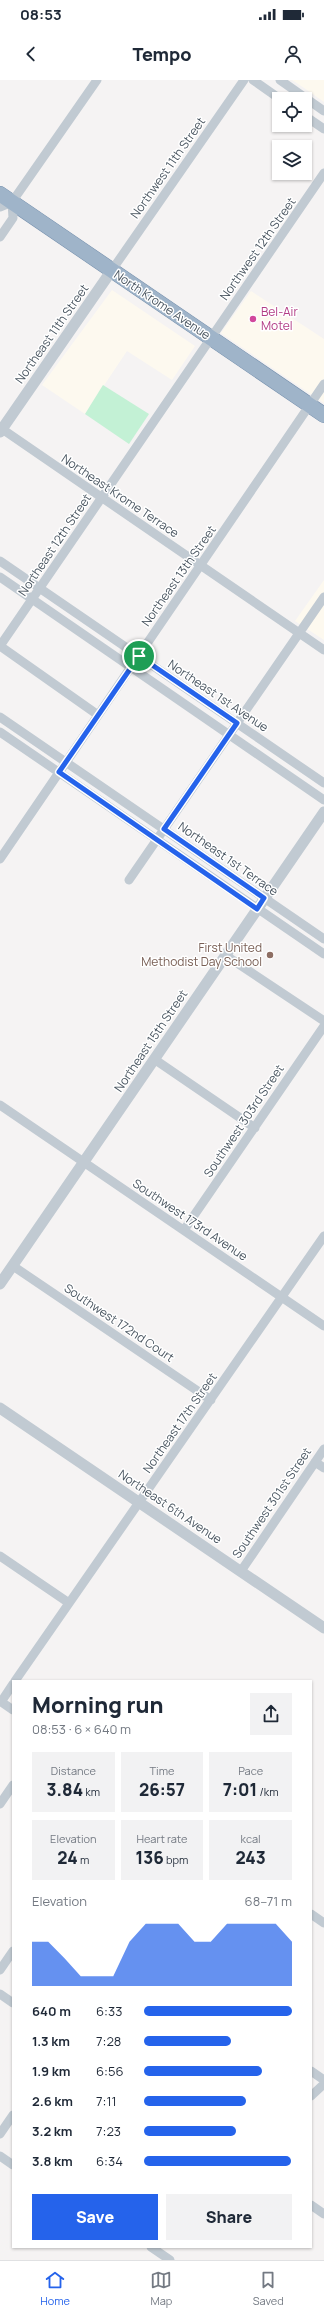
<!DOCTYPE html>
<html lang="en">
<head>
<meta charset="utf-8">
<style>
	:root { --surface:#fff; --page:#f2f2f3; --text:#1f2937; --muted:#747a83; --line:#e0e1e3; --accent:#2563eb }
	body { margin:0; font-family:Manrope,sans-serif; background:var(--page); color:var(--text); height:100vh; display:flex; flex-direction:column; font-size:15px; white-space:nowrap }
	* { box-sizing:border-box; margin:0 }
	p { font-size:13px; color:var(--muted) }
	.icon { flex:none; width:22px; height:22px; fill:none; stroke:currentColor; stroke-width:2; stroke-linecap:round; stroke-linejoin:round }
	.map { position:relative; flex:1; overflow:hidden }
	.panel { position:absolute; left:12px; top:1600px; width:300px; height:568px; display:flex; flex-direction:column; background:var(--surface); border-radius:0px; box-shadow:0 1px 3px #0004 }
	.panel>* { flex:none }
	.fabs { position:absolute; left:272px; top:12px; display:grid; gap:8px }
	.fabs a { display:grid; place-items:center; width:40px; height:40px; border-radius:0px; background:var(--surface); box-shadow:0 1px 3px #0004; font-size:20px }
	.pin { position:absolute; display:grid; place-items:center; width:34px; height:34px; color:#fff; margin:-17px; border:2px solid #fff; border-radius:50%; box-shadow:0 1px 4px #0007 }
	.round { display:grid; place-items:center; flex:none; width:42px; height:42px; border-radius:0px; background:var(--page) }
	.overview { display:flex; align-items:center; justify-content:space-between; height:68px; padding:0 20px }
	h1 { font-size:22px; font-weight:800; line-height:30px }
	.stats { display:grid; grid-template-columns:repeat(3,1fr); gap:6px; height:68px; padding:4px 20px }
	.stats div { display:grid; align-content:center; border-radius:0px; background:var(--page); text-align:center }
	.stats b { font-size:17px; font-weight:800 }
	.stats small { font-size:11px; font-weight:400 }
	.stats p { font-size:11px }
	.chart { height:112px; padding:8px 20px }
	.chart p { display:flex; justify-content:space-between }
	.chart svg { width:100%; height:72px; margin-top:4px; fill:var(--accent); opacity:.7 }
	.cta { display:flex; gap:8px; margin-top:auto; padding:8px 20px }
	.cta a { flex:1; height:46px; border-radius:0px; background:var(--accent); color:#fff; font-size:16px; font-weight:800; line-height:46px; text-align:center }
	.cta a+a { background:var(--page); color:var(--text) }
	ul { padding:0 20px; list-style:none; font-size:13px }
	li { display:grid; grid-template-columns:64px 48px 1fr; align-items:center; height:30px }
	li i { height:10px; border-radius:5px; background:var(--accent) }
	.status { display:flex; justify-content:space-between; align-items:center; height:28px; padding:0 20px; background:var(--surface); direction:ltr }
	.status svg { height:11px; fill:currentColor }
	header { display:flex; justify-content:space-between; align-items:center; height:52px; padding:0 20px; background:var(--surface); font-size:18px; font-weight:800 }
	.dock { display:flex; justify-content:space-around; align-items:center; height:56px; border-top:1px solid var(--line); background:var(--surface); font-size:11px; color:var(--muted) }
	.dock a { display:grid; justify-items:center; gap:2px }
	.dock .selected { color:var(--accent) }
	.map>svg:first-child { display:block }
	.commercial { fill:#fdf9ef }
	.green { fill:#c3f1d5 }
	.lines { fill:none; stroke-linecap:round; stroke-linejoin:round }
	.trunk-casing { stroke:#7690ad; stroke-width:16 }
	.minor { stroke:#c1cad2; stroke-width:9 }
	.tertiary { stroke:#c1cad2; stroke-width:11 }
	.trunk { stroke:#9fb4c9; stroke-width:15 }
	.route-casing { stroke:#fff; stroke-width:8 }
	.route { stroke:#2563eb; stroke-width:5 }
	.hotel-dot { fill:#d1479c; stroke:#fff; stroke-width:1.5 }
	.education-dot { fill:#8d6e63; stroke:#fff; stroke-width:1.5 }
	.labels { text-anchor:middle; stroke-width:3; stroke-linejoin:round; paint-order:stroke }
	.street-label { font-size:12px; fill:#4a5661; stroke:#fff }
	.hotel-label { font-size:12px; fill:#b23c85; stroke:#fff; text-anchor:start }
	.education-label { font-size:12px; fill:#785e54; stroke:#fff; text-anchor:end }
</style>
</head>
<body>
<div class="status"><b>08:53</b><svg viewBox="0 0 49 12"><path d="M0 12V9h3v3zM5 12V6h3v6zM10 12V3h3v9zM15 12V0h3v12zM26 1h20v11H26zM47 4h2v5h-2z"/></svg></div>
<header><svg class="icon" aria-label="back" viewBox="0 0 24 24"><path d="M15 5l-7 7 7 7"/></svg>Tempo<svg class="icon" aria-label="person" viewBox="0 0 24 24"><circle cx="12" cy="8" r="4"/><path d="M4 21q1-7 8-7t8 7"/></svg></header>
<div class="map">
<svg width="324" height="2180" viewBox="0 0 324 2180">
	<rect width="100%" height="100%" fill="#f5f3f3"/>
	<path class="commercial" d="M292 0H324V22L307 10Z
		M112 210 195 266 172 300 127 271 85 334 42 305Z
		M251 211 324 259V323L221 253Z
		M324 500V560L295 541Z"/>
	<path class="green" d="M103 305 149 334 129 364 85 334Z"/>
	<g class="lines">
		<g class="trunk-casing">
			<path id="trunk" d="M0 114 324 335"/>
		</g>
		<path class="minor" d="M253 0 280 19
			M280 0 324 31
			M305 36 324 49
			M12 122 97 0
			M0 127 12 122
			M0 157 13 138 12 122
			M112 190 244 0
			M2 349 324 570
			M0 481 324 703
			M0 497 324 720
			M0 566 324 93
			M0 566 98 635
			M0 637 324 859
			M0 652 324 874
			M0 779 324 304
			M129 800 324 517
			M225 875 324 941
			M154 979 255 1048
			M0 1025 324 1246
			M184 1150 324 946
			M13 1186 211 1320
			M315 1382 324 1388
			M0 1476 69 1523
			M241 1491 324 1369
			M15 1601 324 1156
			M0 1621 13 1630
			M1 1622 13 1604
			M0 1724 13 1705
			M311 1834 324 1843
			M0 1890 13 1871
			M0 1914 13 1923
			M311 1991 324 2000
			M311 2016 324 2004
			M0 2054 13 2035
			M0 2076 13 2085
			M311 2125 324 2134
			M151 2167 170 2180"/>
		<path class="tertiary" d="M0 352 112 190
			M0 1204 324 732
			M0 1328 324 1548"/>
		<use href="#trunk" class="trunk"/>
	</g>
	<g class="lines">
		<g class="route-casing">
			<path id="route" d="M139 576 237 643 164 749 264 818 257 829 59 692Z"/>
		</g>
		<use href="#route" class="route"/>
	</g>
	<circle class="hotel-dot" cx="253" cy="239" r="4"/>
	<circle class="education-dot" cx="270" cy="875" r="4"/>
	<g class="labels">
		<g class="street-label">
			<text transform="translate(168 88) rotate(-55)" y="4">Northwest 11th Street</text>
			<text transform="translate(258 169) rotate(-55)" y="4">Northwest 12th Street</text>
			<text transform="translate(162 225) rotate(34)" y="4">North Krome Avenue</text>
			<text transform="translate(52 254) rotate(-55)" y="4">Northeast 11th Street</text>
			<text transform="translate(120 416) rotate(34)" y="4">Northeast Krome Terrace</text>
			<text transform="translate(55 465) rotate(-56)" y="4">Northeast 12th Street</text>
			<text transform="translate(179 496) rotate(-55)" y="4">Northeast 13th Street</text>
			<text transform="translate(218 616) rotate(34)" y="4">Northeast 1st Avenue</text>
			<text transform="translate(228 779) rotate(35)" y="4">Northeast 1st Terrace</text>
			<text transform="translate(151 961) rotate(-56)" y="4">Northeast 15th Street</text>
			<text transform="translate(244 1041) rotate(-56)" y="4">Southwest 303rd Street</text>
			<text transform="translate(190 1140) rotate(34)" y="4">Southwest 173rd Avenue</text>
			<text transform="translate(119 1243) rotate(34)" y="4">Southwest 172nd Court</text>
			<text transform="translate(180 1343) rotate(-55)" y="4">Northeast 17th Street</text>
			<text transform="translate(272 1423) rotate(-56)" y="4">Southwest 301st Street</text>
			<text transform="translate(170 1427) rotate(34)" y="4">Northeast 6th Avenue</text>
		</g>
		<g class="hotel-label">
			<text x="261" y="236">Bel-Air<tspan x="261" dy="14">Motel</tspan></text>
		</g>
		<g class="education-label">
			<text x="262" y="872">First United<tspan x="262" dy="14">Methodist Day School</tspan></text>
		</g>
	</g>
</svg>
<div class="fabs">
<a><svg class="icon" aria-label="locate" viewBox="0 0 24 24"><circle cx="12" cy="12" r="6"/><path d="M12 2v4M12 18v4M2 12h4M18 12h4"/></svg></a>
<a><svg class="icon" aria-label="layers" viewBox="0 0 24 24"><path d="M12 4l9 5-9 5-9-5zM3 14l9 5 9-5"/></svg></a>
</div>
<div class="pin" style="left:139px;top:576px;background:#1e9e55"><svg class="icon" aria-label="arrive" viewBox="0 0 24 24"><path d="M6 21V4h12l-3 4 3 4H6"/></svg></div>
<section class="panel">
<div class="overview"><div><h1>Morning run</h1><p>08:53 · 6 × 640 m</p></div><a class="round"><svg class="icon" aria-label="share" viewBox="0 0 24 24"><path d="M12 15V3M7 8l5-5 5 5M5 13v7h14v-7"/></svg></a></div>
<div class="stats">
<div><p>Distance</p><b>3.84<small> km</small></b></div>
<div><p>Time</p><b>26:57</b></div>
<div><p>Pace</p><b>7:01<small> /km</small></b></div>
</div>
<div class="stats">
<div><p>Elevation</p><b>24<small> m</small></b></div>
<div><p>Heart rate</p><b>136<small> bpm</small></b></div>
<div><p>kcal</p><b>243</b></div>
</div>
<div class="chart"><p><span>Elevation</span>68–71 m</p>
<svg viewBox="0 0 160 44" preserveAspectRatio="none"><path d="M0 44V17L10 17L20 27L30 38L40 38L50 38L60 17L70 6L80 6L90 6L100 17L110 17L120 6L130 6L140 6L150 6L160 17V44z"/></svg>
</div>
<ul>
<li><b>640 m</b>6:33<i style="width:100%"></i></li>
<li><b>1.3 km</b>7:28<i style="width:59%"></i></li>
<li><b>1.9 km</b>6:56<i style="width:80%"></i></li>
<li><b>2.6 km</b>7:11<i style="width:69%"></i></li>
<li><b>3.2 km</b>7:23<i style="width:62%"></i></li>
<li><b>3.8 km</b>6:34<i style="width:99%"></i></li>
</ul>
<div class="cta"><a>Save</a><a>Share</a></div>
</section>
</div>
<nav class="dock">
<a class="selected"><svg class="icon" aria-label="home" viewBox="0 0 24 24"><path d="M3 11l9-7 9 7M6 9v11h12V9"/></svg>Home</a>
<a><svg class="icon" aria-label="map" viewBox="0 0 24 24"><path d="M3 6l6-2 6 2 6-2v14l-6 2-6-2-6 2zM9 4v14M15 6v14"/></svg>Map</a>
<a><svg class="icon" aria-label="saved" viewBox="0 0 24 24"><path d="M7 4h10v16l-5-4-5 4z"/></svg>Saved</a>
</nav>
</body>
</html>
